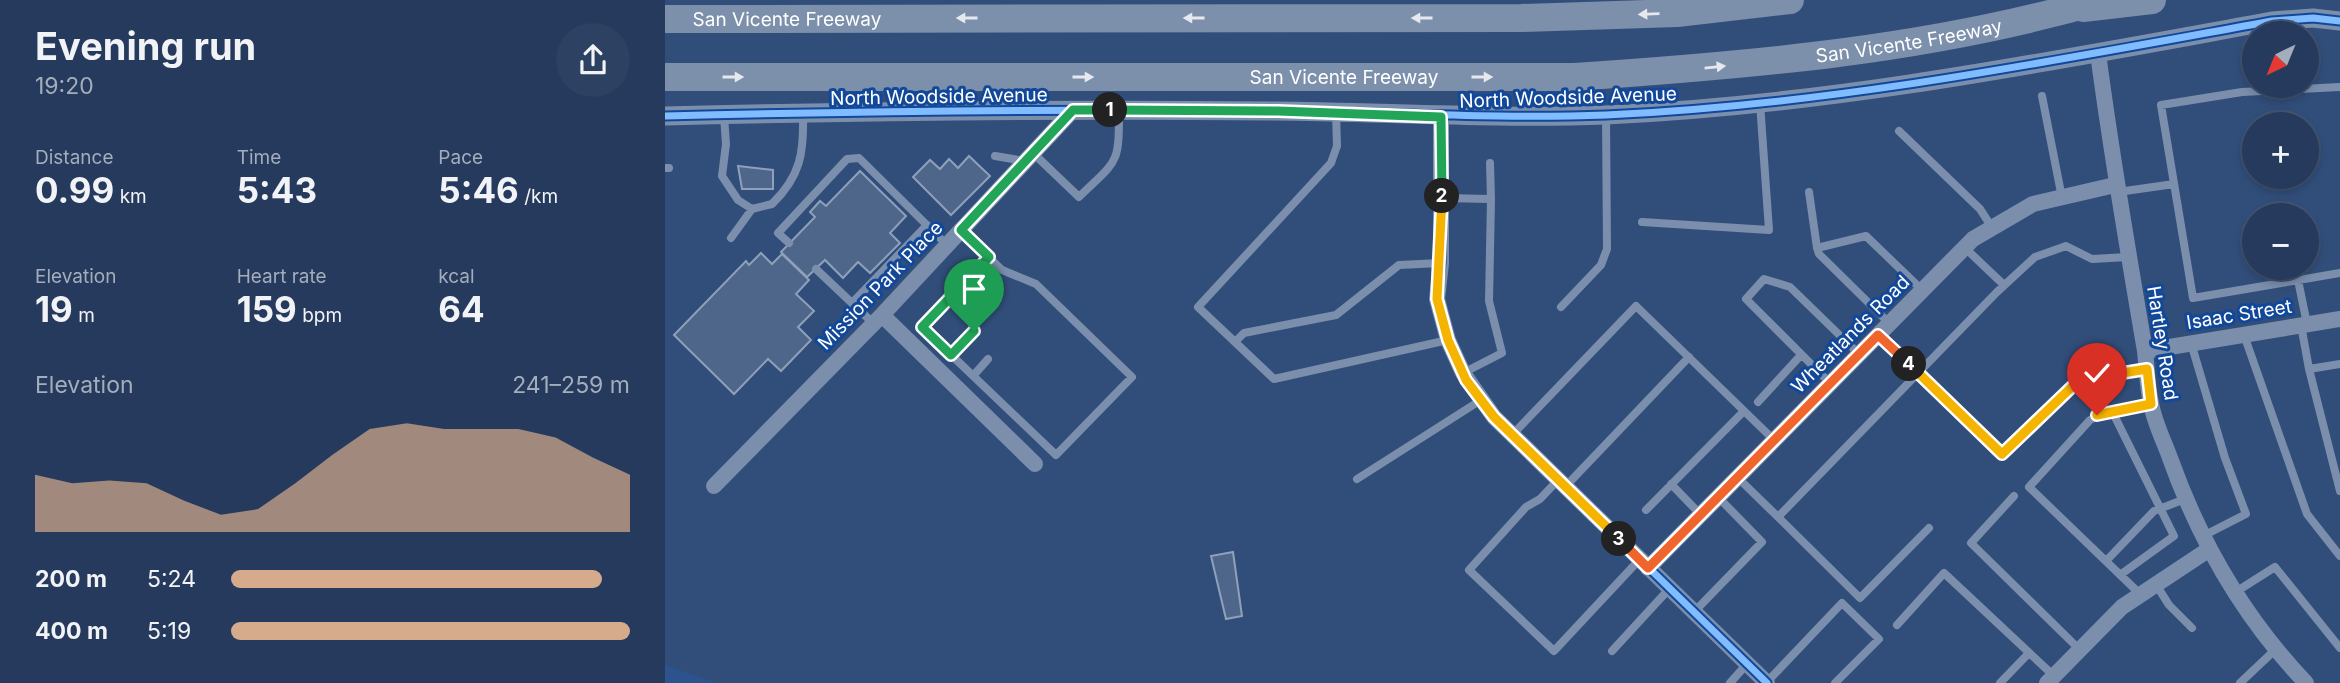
<!DOCTYPE html>
<html lang="en">
<head>
<meta charset="utf-8">
<style>
	:root { --surface:#253a5c; --page:#2d4162; --text:#f1f3f6; --muted:#a3adbb; --line:#425472; --accent:#d6ab8b }
	body { margin:0; font-family:Inter,sans-serif; background:var(--page); color:var(--text); height:100vh; display:flex; flex-direction:column; font-size:26px; white-space:nowrap }
	* { box-sizing:border-box; margin:0 }
	p { font-size:23px; color:var(--muted) }
	.icon { flex:none; width:38px; height:38px; fill:none; stroke:currentColor; stroke-width:2; stroke-linecap:round; stroke-linejoin:round }
	.map { position:relative; flex:1; overflow:hidden }
	.details { display:flex; flex-direction:column; background:var(--surface); width:665px }
	.details>* { flex:none }
	.needle { width:46px; rotate:223deg }
	.tools { position:absolute; left:1577px; top:21px; display:grid; gap:14px }
	.tools a { display:grid; place-items:center; width:77px; height:77px; border-radius:50%; background:var(--surface); box-shadow:0 4px 10px #0003,0 0 0 2px var(--line); font-size:35px }
	.pin { position:absolute; display:grid; place-items:center; width:60px; height:60px; color:#fff; margin:-72px -30px; border-radius:50% 50% 50% 0; rotate:-45deg; box-shadow:0 0 7px #0007 }
	.pin .icon { rotate:45deg }
	.km { position:absolute; width:35px; height:35px; margin:-18px; border-radius:50%; background:#222; color:#fff; font-size:19px; line-height:35px; text-align:center }
	.round { display:grid; place-items:center; flex:none; width:74px; height:74px; border-radius:37px; background:var(--page) }
	.summary { display:flex; align-items:center; justify-content:space-between; height:119px; padding:0 35px }
	h1 { font-size:38px; font-weight:700; line-height:52px }
	.stats { display:grid; grid-template-columns:repeat(3,1fr); gap:10px; height:119px; padding:7px 35px }
	.stats div { display:grid; align-content:center }
	.stats b { font-size:35px; font-weight:700 }
	.stats small { font-size:19px; font-weight:400 }
	.stats p { font-size:19px }
	.chart { height:196px; padding:14px 35px }
	.chart p { display:flex; justify-content:space-between }
	.chart svg { width:100%; height:126px; margin-top:7px; fill:var(--accent); opacity:.7 }
	ul { padding:0 35px; list-style:none; font-size:23px }
	li { display:grid; grid-template-columns:112px 84px 1fr; align-items:center; height:52px }
	li i { height:18px; border-radius:9px; background:var(--accent) }
	main { display:flex; flex:1; min-height:0 }
	.map>svg:first-child { display:block }
	.water { fill:#2c538e }
	.building { fill:#4e6689; stroke:#8fa0ba; stroke-width:2 }
	.lines { fill:none; stroke-linecap:round; stroke-linejoin:round }
	.service { stroke:#7b8fad; stroke-width:8 }
	.minor { stroke:#7b8fad; stroke-width:16 }
	.tertiary { stroke:#7b8fad; stroke-width:19 }
	.motorway { stroke:#7c8fab; stroke-width:28 }
	.cycleway-casing { stroke:#124899; stroke-width:11 }
	.cycleway { stroke:#80bcff; stroke-width:7 }
	.oneway { fill:#e5e9ee }
	.split-1-casing { stroke:#fff; stroke-width:14 }
	.split-2-casing { stroke:#fff; stroke-width:14 }
	.split-3-casing { stroke:#fff; stroke-width:14 }
	.split-4-casing { stroke:#fff; stroke-width:14 }
	.split-5-casing { stroke:#fff; stroke-width:14 }
	.split-1 { stroke:#22a559; stroke-width:9 }
	.split-2 { stroke:#22a559; stroke-width:9 }
	.split-3 { stroke:#f5b400; stroke-width:9 }
	.split-4 { stroke:#f0652b; stroke-width:9 }
	.split-5 { stroke:#f5b400; stroke-width:9 }
	.labels { text-anchor:middle; stroke-width:6; stroke-linejoin:round; paint-order:stroke }
	.street-label { font-size:19px; fill:#fff; stroke:#124899 }
</style>
</head>
<body>
<main>
<section class="details">
<div class="summary"><div><h1>Evening run</h1><p>19:20</p></div><a class="round"><svg class="icon" aria-label="share" viewBox="0 0 24 24"><path d="M12 15V3M7 8l5-5 5 5M5 13v7h14v-7"/></svg></a></div>
<div class="stats">
<div><p>Distance</p><b>0.99<small> km</small></b></div>
<div><p>Time</p><b>5:43</b></div>
<div><p>Pace</p><b>5:46<small> /km</small></b></div>
</div>
<div class="stats">
<div><p>Elevation</p><b>19<small> m</small></b></div>
<div><p>Heart rate</p><b>159<small> bpm</small></b></div>
<div><p>kcal</p><b>64</b></div>
</div>
<div class="chart"><p><span>Elevation</span>241–259 m</p>
<svg viewBox="0 0 160 44" preserveAspectRatio="none"><path d="M0 44V24L10 27L20 26L30 27L40 33L50 38L60 36L70 27L80 17L90 8L100 6L110 8L120 8L130 8L140 11L150 18L160 24V44z"/></svg>
</div>
<ul>
<li><b>200 m</b>5:24<i style="width:93%"></i></li>
<li><b>400 m</b>5:19<i style="width:100%"></i></li>
</ul>
</section>
<div class="map">
<svg width="1675" height="683" viewBox="0 0 1675 683">
	<rect width="100%" height="100%" fill="#314e7a"/>
	<path class="water" d="M0 665 52 683H0Z"/>
	<path class="building" d="M304 156 325 176 286 215 248 177 265 160 275 169 284 159 293 168Z
		M73 166 108 170V189H77Z
		M195 171 241 216 225 233 235 243 205 273 193 262 178 278 160 260 142 277 116 252 150 217 145 212 155 201 161 206Z
		M96 253 107 264 117 254 144 280 131 294 149 311 133 327 146 340 116 371 103 359 69 394 9 335 81 261 84 265Z
		M568 552 577 616 561 619 546 556Z"/>
	<g class="lines">
		<path class="service" d="M1675 87 1577 92 1496 105 1528 298 1675 273
			M1377 96 1397 198
			M671 113 672 146 666 163 533 307 609 379 783 340
			M59 116 61 144 57 176 73 200 87 209
			M1234 131 1315 209 1326 226
			M368 153 414 197C453 159 454 166 454 110
			M330 156 360 161
			M0 168H4
			M1144 192 1152 248
			M1453 192 1509 184
			M777 198 826 199 825 163
			M977 222 1104 230 1095 103
			M296 230 337 270 371 284 467 377 391 455 257 327 324 257
			M66 238 87 209 107 204C136 176 139 152 138 114
			M124 243 113 233 182 159 194 158 282 245
			M1299 247 1339 285
			M151 269 208 323
			M1633 280 1642 324
			M187 303 262 225
			M896 307 936 265 942 249 941 115
			M1224 323 1154 254 1152 248 1201 236 1257 290
			M1636 325 1644 369
			M1213 335 1337 454 1414 380 1482 369
			M1579 335 1642 514 1675 556
			M570 342 579 333 671 315 734 265 776 263
			M1526 343 1560 458 1581 514 1538 536
			M286 354 309 331
			M1675 364 1644 369 1675 491
			M798 373 837 353 824 301 826 199
			M308 376 323 359
			M1165 383 1081 299 1099 279 1125 287 1194 354
			M1093 402 1136 355
			M1447 411 1509 536 1455 575
			M847 435 971 306 1109 440
			M1072 477 1113 517 1332 292 1370 257 1401 246 1427 259 1463 257
			M692 479 816 400
			M893 480 875 499 861 507 804 570 889 651 975 559
			M1006 484 1036 515
			M900 487 1024 357
			M1349 496 1306 543 1415 650
			M981 510 1079 411
			M1113 517 1195 598 1264 528
			M1441 561 1489 511 1520 499
			M1490 583 1504 605 1527 628
			M1474 593 1364 487 1425 420 1441 412 1486 404
			M1569 593 1610 567 1675 648
			M1029 612 1097 542 1053 497
			M1232 625 1279 573 1389 676
			M947 651 1005 588
			M1065 683 1082 664
			M1101 683 1177 603 1214 639 1170 683
			M1335 683 1364 653
			M1575 683 1611 649"/>
		<path class="minor" d="M1433 53C1446 153 1463 252 1480 351 1482 368 1482 386 1486 403 1489 422 1499 441 1505 458 1535 542 1579 618 1641 683
			M776 117V263L772 299 783 340 798 373 829 417 1102 683
			M217 315 370 464
			M1480 351 1675 319
			M49 486 217 315 408 110
			M983 568 1308 239 1368 204 1450 185
			M1382 683 1457 607 1543 550"/>
		<path class="tertiary" d="M0 116C203 111 406 109 608 111 719 112 830 119 941 115 1165 105 1387 61 1607 21L1648 18 1675 21"/>
		<g class="motorway">
			<path d="M1418 8 1487 0"/>
			<path id="s1" d="M0 19 856 18 1012 13 1125 0"/>
			<path id="s2" d="M0 77H909C1086 65 1265 50 1436 0"/>
		</g>
		<g class="cycleway-casing">
			<path id="cycleway" d="M0 116C203 111 406 109 608 111 719 112 830 119 941 115 1165 105 1387 61 1607 21L1648 18 1675 21
				M776 117V263L772 299 783 340 798 373 829 417 1102 683"/>
		</g>
		<use href="#cycleway" class="cycleway"/>
	</g>
	<defs><path id="oneway-solid" d="M-6-.8H1V-3.2L6.5 0L1 3.2V.8H-6Z" transform="scale(1.75)"/></defs>
	<g class="oneway">
		<use href="#oneway-solid" transform="translate(984 14) rotate(178)"/>
		<use href="#oneway-solid" transform="translate(302 18) rotate(180)"/>
		<use href="#oneway-solid" transform="translate(529 18) rotate(180)"/>
		<use href="#oneway-solid" transform="translate(757 18) rotate(180)"/>
		<use href="#oneway-solid" transform="translate(1050 67) rotate(-6)"/>
		<use href="#oneway-solid" transform="translate(68 77)"/>
		<use href="#oneway-solid" transform="translate(418 77)"/>
		<use href="#oneway-solid" transform="translate(817 77)"/>
	</g>
	<g class="lines">
		<g class="split-1-casing">
			<path id="split-1" d="M309 331 286 355 257 327 324 257 296 230 408 110H445"/>
		</g>
		<g class="split-2-casing">
			<path id="split-2" d="M445 110 613 111 776 117 777 196"/>
		</g>
		<g class="split-3-casing">
			<path id="split-3" d="M777 196 772 299 783 340 801 380 829 417 954 539"/>
		</g>
		<g class="split-4-casing">
			<path id="split-4" d="M954 539 983 568 1213 335 1244 364"/>
		</g>
		<g class="split-5-casing">
			<path id="split-5" d="M1244 364 1337 454 1414 380 1482 369 1486 404 1432 415"/>
		</g>
		<use href="#split-1" class="split-1"/>
		<use href="#split-2" class="split-2"/>
		<use href="#split-3" class="split-3"/>
		<use href="#split-4" class="split-4"/>
		<use href="#split-5" class="split-5"/>
	</g>
	<g class="labels">
		<g class="street-label">
			<text dy="7" stroke="none"><textPath href="#s1" startOffset="122">San Vicente Freeway</textPath></text>
			<text dy="7" stroke="none"><textPath href="#s2" startOffset="1246">San Vicente Freeway</textPath></text>
			<text dy="7" stroke="none"><textPath href="#s2" startOffset="679">San Vicente Freeway</textPath></text>
			<text transform="translate(274 96) rotate(-1)" y="7">North Woodside Avenue</text>
			<text transform="translate(903 97) rotate(-2)" y="7">North Woodside Avenue</text>
			<text transform="translate(215 285) rotate(-46)" y="7">Mission Park Place</text>
			<text transform="translate(1574 314) rotate(-9)" y="7">Isaac Street</text>
			<text transform="translate(1185 334) rotate(-45)" y="7">Wheatlands Road</text>
			<text transform="translate(1498 343) rotate(81)" y="7">Hartley Road</text>
		</g>
	</g>
</svg>
<div class="tools">
<a><svg class="needle" viewBox="-14 -14 28 28"><path d="M0-13l5 13h-10z" fill="#e53935"/><path d="M0 13l5-13h-10z" fill="#a3adbb"/></svg></a>
<a>+</a>
<a>−</a>
</div>
<div class="pin" style="left:309px;top:331px;background:#1e9e55"><svg class="icon" aria-label="arrive" viewBox="0 0 24 24"><path d="M6 21V4h12l-3 4 3 4H6"/></svg></div>
<div class="pin" style="left:1432px;top:415px;background:#d93025"><svg class="icon" aria-label="check" viewBox="0 0 24 24"><path d="M5 12l5 5 9-10"/></svg></div>
<b class="km" style="left:445px;top:110px">1</b>
<b class="km" style="left:777px;top:196px">2</b>
<b class="km" style="left:954px;top:539px">3</b>
<b class="km" style="left:1244px;top:364px">4</b>
</div>
</main>
</body>
</html>
